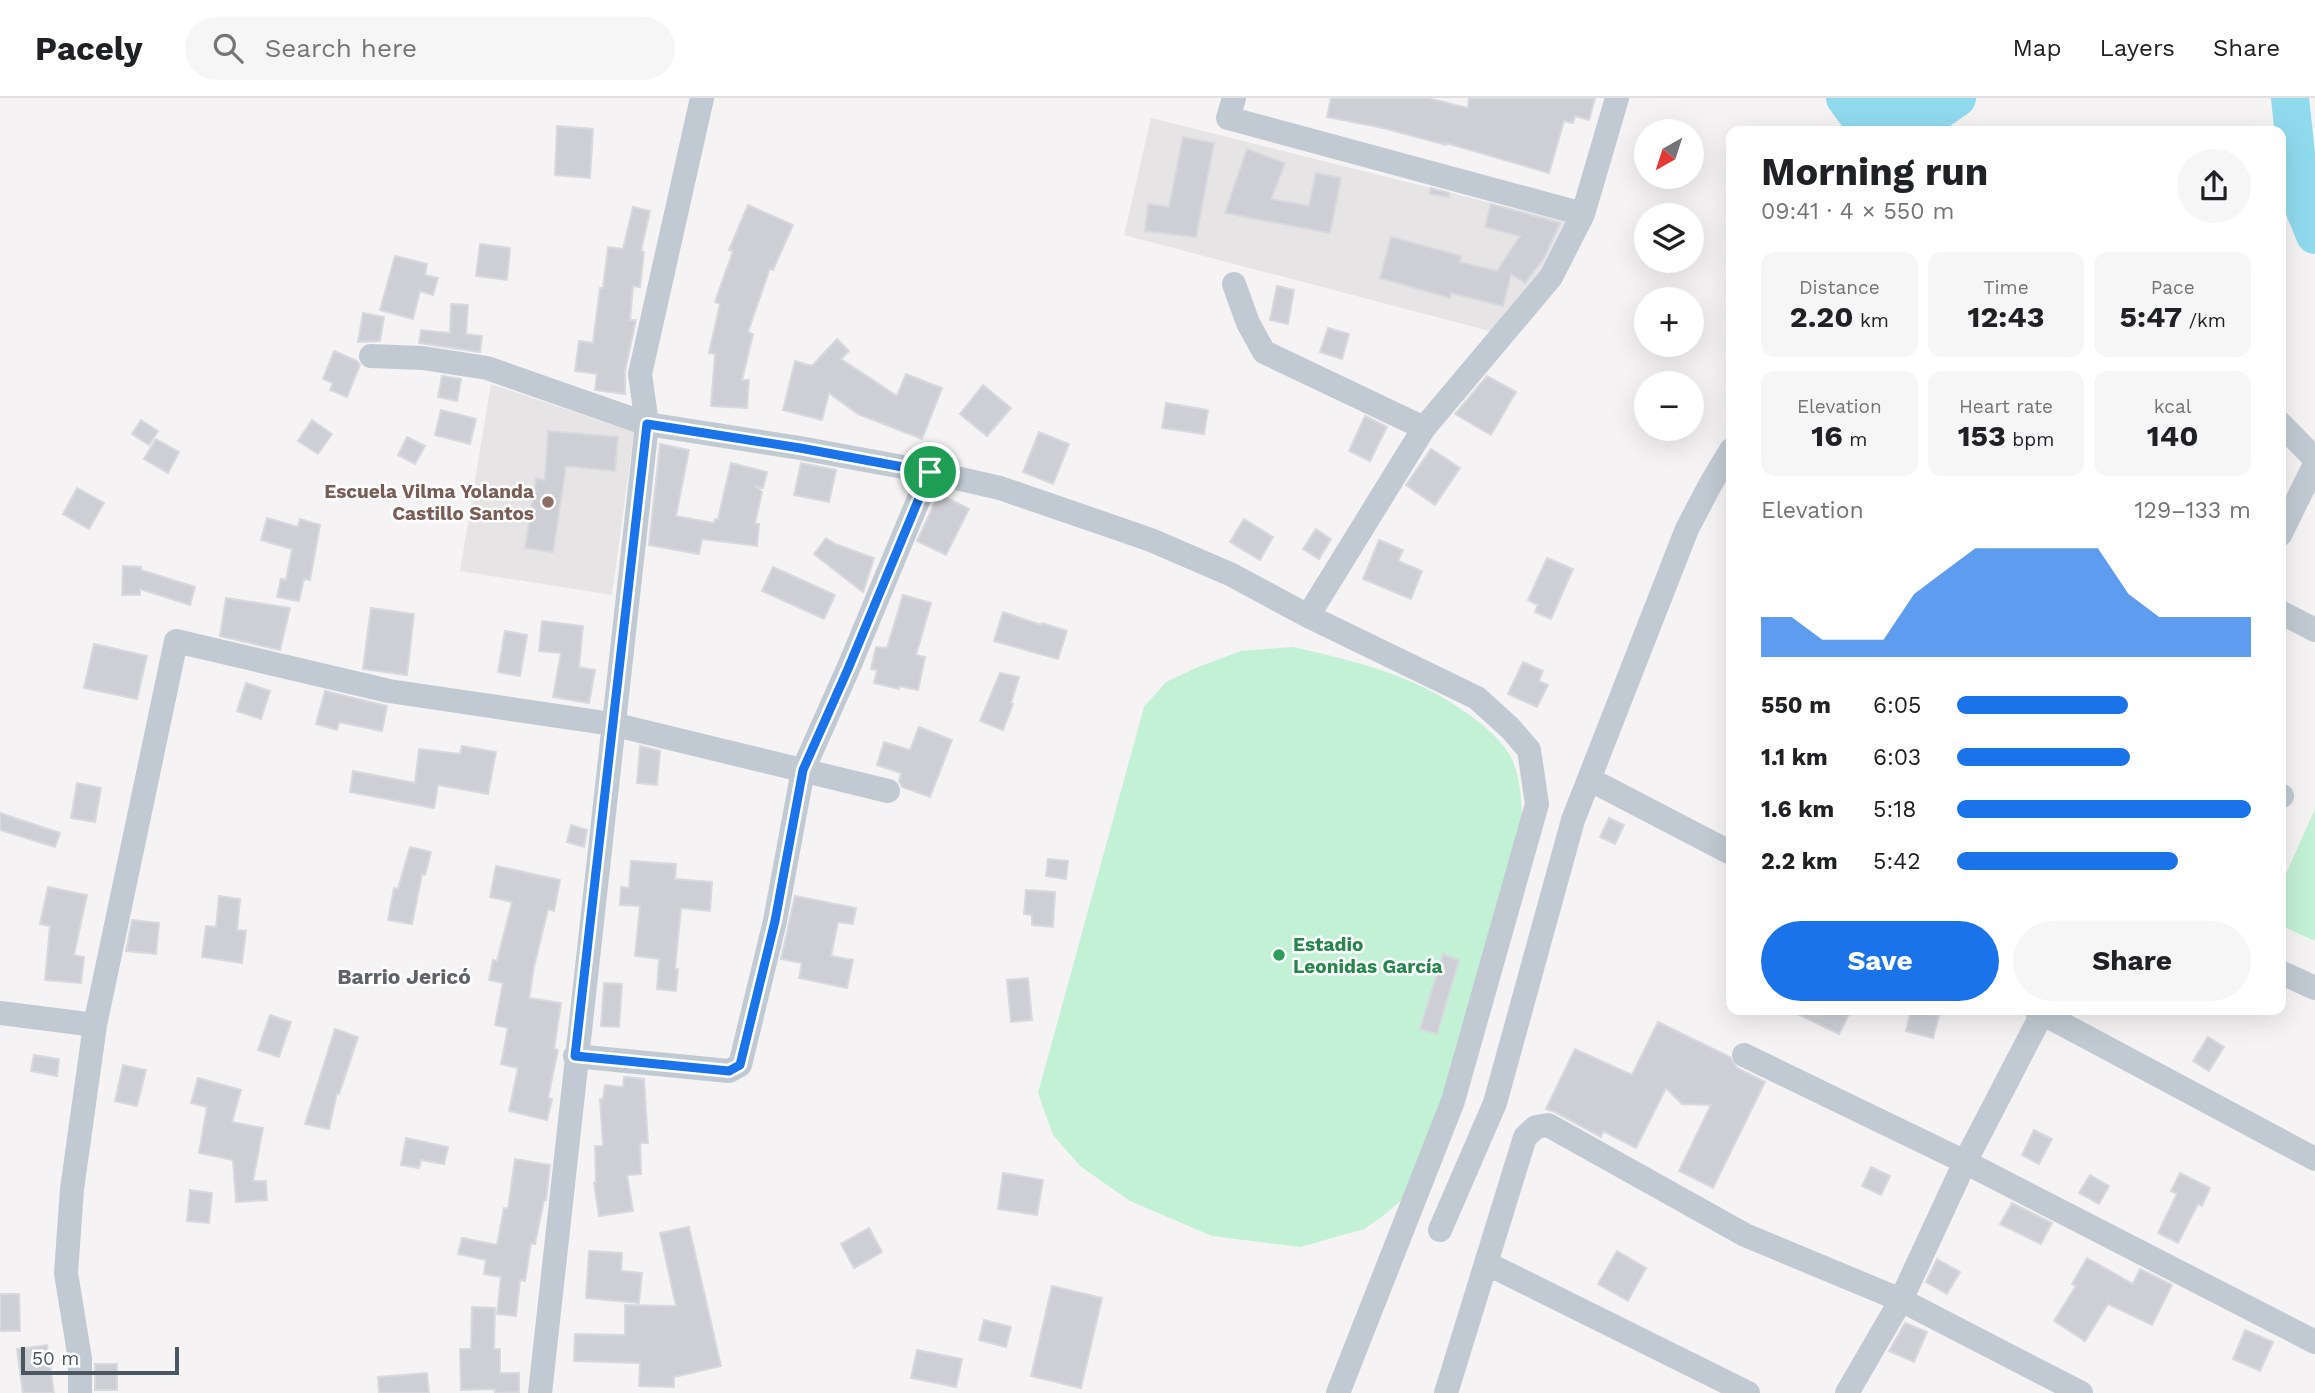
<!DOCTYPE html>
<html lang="en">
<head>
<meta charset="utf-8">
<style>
	:root { --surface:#fff; --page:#f6f6f6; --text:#202124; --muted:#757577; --line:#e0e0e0; --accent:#1a73e8 }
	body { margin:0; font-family:"Work Sans",sans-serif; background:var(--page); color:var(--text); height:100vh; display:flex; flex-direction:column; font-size:26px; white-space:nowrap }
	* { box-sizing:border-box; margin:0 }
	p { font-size:23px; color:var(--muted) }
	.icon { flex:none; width:38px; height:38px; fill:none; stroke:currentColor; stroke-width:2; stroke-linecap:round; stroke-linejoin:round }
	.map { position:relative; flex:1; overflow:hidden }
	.panel { position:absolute; left:1726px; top:28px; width:560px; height:889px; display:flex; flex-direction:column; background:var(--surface); border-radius:14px; box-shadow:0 7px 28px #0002 }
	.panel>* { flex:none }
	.needle { width:46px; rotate:219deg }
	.controls { position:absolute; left:1634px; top:21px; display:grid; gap:14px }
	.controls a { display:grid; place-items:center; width:70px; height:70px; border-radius:50%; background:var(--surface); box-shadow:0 7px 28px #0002; font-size:35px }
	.scale { position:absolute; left:21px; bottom:18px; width:158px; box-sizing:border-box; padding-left:7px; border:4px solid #4a5661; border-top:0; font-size:19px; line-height:24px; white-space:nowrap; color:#4a5661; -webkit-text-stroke:5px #fff; paint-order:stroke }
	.pin { position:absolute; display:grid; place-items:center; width:60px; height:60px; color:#fff; margin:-30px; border:4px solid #fff; border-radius:50%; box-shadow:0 2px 7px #0007 }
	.round { display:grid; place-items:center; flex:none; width:74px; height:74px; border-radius:37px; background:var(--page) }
	.headline { display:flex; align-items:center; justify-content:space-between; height:119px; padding:0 35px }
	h1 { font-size:38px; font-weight:700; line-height:52px }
	.stats { display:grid; grid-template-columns:repeat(3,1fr); gap:10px; height:119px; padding:7px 35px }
	.stats div { display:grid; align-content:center; border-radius:14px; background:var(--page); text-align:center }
	.stats b { font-size:30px; font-weight:700 }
	.stats small { font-size:19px; font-weight:400 }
	.stats p { font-size:19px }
	.chart { height:196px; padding:14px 35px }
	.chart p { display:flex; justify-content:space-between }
	.chart svg { width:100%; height:126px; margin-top:7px; fill:var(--accent); opacity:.7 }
	.primary-button { display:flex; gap:14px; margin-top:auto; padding:14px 35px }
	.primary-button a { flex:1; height:80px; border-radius:42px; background:var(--accent); color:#fff; font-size:28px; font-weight:700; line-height:80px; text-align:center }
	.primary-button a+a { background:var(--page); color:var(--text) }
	ul { padding:0 35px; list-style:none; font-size:23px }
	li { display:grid; grid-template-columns:112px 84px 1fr; align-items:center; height:52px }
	li i { height:18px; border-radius:9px; background:var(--accent) }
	header { display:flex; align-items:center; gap:42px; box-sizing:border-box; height:98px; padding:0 35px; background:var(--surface); border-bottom:2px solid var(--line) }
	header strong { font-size:33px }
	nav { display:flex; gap:38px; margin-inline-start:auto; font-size:24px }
	.search { width:490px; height:63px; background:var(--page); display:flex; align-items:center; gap:18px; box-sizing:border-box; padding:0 24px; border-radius:38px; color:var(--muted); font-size:26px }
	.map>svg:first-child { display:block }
	.education { fill:#e6e4e5 }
	.green { fill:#c3f1d5 }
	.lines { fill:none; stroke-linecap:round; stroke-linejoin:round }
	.river { stroke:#90daee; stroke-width:38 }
	.building { fill:#cdcfd5; stroke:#d7d9de; stroke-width:2 }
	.street { stroke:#c1cad2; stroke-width:24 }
	.route-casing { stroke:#fff; stroke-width:14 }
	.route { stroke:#1a73e8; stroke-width:9 }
	.education-dot { fill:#8d6e63; stroke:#fff; stroke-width:2.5 }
	.leisure-dot { fill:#2e9e5b; stroke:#fff; stroke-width:2.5 }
	.labels { text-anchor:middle; stroke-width:5; stroke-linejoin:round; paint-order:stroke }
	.education-label { font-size:19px; font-weight:bold; fill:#785e54; stroke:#fff; text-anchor:end }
	.leisure-label { font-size:19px; font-weight:bold; fill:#27864d; stroke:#fff; text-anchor:start }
	.neighbourhood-label { font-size:21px; font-weight:bold; fill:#5f6368; stroke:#fff }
</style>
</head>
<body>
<header>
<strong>Pacely</strong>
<div class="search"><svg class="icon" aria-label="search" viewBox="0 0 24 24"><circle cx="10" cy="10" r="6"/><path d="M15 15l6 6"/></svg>Search here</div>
<nav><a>Map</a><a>Layers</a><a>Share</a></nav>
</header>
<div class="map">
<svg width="2315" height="1295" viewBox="0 0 2315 1295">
	<rect width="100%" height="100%" fill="#f5f3f3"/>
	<path class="education" d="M1151 20 1567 124 1538 184 1497 235 1124 137Z
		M491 286 634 334 612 497 460 473Z"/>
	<path class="green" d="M1293 549C1363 565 1423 579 1480 625 1492 635 1505 647 1512 661 1520 680 1521 698 1522 718L1422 1070 1404 1100 1383 1118 1364 1131 1300 1149 1212 1138 1130 1103 1080 1068 1053 1037 1038 995 1144 609 1166 584 1198 569 1241 553Z
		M2315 711V843L2280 827V789Z"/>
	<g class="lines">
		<path class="river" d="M1845 0 1856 15 1934 16 1957 0
			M2290 0 2301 103 2315 137"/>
	</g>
	<path class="building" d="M1331 0H1427L1468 10 1469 0H1595L1589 22 1575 18 1573 25 1564 23 1549 75 1446 45V47L1383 30 1327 19Z
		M557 28 593 31 590 80 555 77Z
		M1183 39 1214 45 1196 139 1145 133 1148 106 1169 109Z
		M1247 51 1285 65 1271 101 1309 108 1316 75 1341 80 1330 135 1225 115Z
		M1431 90 1449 95V99L1430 96Z
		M1491 106 1560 125 1544 160 1525 185 1511 176 1503 208 1451 195 1450 200 1380 180 1391 139 1461 158 1460 164 1497 173 1520 138 1485 129Z
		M748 107 793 127 773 172 770 170 748 234 753 236 742 282H749L747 310 711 308 715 256 709 255 720 206 715 204 733 153 729 152Z
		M633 109 650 113 641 153 644 154 640 189 633 188 630 222H636L625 273V296L595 292 597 276 575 273 579 243 593 245 600 190H603L608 149 623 151Z
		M480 146 510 150 507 182 476 178Z
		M395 158 427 166 425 177 438 180 433 197 420 193 413 221 380 212Z
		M1277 188 1294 192 1288 226 1270 222Z
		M451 206 468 207 466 236 482 238 480 254 419 245 421 232 450 235Z
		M363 215 384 219 380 243 358 244Z
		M1328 230 1349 236 1342 261 1320 254Z
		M837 241 849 253 841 261 897 298 906 276 942 290 922 341 858 316 829 295 822 322 783 312 795 263 812 268Z
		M334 253 357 263 360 267 347 299 330 292 333 285 323 281Z
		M442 278 461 281 457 303 438 299Z
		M1487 278 1516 294 1491 337 1455 316Z
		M983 287 1011 310 987 338 960 316Z
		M1166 305 1208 312 1204 336 1162 330Z
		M441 312 476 321 470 346 435 337Z
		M1365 318 1387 329 1370 363 1349 353Z
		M141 322 158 333 149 347 132 336Z
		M312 322 332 336 318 356 298 343Z
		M548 333 618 339 615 373 566 368 553 454 525 450 536 380 545 382Z
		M1039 334 1069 346 1053 386 1023 374Z
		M407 339 425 348 415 366 398 357Z
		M156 341 179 354 168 375 144 361Z
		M660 346 689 352 676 418 714 425 715 421H718L731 365 767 374 763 390 755 388 762 394 755 426H759L757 448 702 441 699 456 649 447Z
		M1431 351 1460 370 1435 407 1406 387Z
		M801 365 836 372 829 404 794 397Z
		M77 390 104 405 89 431 63 416Z
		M939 396 969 411 946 457 917 443Z
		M267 420 298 429 300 421 320 427 310 482 304 481 299 503 277 499 281 481 286 482 292 451 261 442Z
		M1244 421 1273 439 1260 462 1230 444Z
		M1316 431 1331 441 1319 461 1303 451Z
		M826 440 835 446 874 460 863 494 814 456Z
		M1379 442 1403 452 1398 463 1422 473 1411 501 1363 481Z
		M1547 460 1573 471 1551 521 1535 514 1538 507 1528 502Z
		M123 468 141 469V472L195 489 190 507 140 491V497H122Z
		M773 469 835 497 824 521 762 493Z
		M903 497 931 505 916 557 925 559 918 592 899 588V591L874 585 877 572 871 571 876 549 887 550Z
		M226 500 290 510 280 552 220 538Z
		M371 510 414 516 407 577 363 571Z
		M1003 514 1041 527 1042 525 1067 533 1058 561 994 543Z
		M542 523 583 528 579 569 595 572 589 605 553 599 561 555 539 553Z
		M505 533 527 537 520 578 498 574Z
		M94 546 147 558 137 601 84 590Z
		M1523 564 1543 573 1539 583 1548 587 1537 609 1508 596Z
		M1000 575 1019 579 1011 605 1013 606 1003 632 980 623Z
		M246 585 270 593 261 621 237 613Z
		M325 593 387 608 382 633 339 624 337 632 316 626Z
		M919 629 952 642 930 699 902 689 899 683 901 675 877 667 884 644 910 652Z
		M462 648 496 654 488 696 438 687 434 710 350 694 353 673 415 685 419 651 460 656Z
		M640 648 660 653 657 687 637 685Z
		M77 685 101 690 95 724 71 720Z
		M0 715 60 735 55 749 0 732Z
		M1609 720 1624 727 1615 746 1600 739Z
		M571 727 587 732 584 749 567 744Z
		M410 749 431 754 425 777 422 776 412 826 388 822 394 790 398 791Z
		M1048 761 1068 763 1066 781 1046 778Z
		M631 763 676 766 675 781 712 784 710 813 681 810 675 871H678L676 893 657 891 659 861 635 858 640 808 620 807 621 789 629 790Z
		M496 768 560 782 554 813 548 811 534 869 529 900 561 905 554 951 558 952 548 1000 552 1001 547 1022 509 1013 518 970 501 966 508 930 495 927 503 885 489 882 493 862 497 863 512 804 490 799Z
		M48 789 87 797 74 857 84 859 81 885 45 882 50 828 40 826Z
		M1026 792 1055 794 1053 829 1032 827V817L1024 816Z
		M219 798 240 801 237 832 246 833 242 865 202 859 206 828 216 829Z
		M795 798 856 810 853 826 838 824 831 858 853 862 847 890 799 880 802 865 781 861Z
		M132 822 159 825 156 856 126 853Z
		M1443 856 1459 862 1437 936 1420 931Z
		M1028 880 1032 922 1011 924 1007 882Z
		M604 885 622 886 619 929 601 928Z
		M1789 912H1851L1839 936Z
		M1911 912 1939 917 1933 940 1906 933Z
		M270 917 291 924 279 959 258 952Z
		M1658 924 1730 959 1737 970 1765 984 1713 1090 1679 1073 1711 1007 1682 1006 1666 990 1636 1050 1603 1033 1601 1039 1555 1014 1546 1011 1575 951 1632 977Z
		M335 931 358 939 339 996 337 995 329 1031 305 1026Z
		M2208 939 2224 949 2209 973 2193 963Z
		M34 957 59 961 57 978 31 973Z
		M123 967 146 972 137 1008 115 1003Z
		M624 979 644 981 648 1045H640L641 1076 627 1077 633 1113 599 1118 594 1085 596 1084 595 1048H603L600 1001H603L605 987 623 989Z
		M198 980 241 992 232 1024 263 1030 253 1083H266L267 1102 236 1104 233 1062 199 1055 207 1009 191 1005Z
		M2034 1032 2052 1041 2039 1066 2022 1057Z
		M406 1040 448 1049 444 1066 421 1062 419 1070 401 1067Z
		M515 1061 550 1067 546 1102H544L535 1146 531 1145 525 1183 520 1182 516 1218 497 1216 501 1179 484 1176 486 1162 458 1156 462 1140 497 1147 504 1110 508 1111Z
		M1871 1069 1890 1078 1881 1097 1862 1088Z
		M1003 1075 1043 1082 1037 1117 998 1111Z
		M2180 1075 2210 1090 2202 1108 2198 1106 2178 1145 2158 1135 2177 1096 2171 1093Z
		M2090 1077 2109 1088 2099 1106 2079 1095Z
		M190 1092 212 1095 209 1125 187 1123Z
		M2012 1105 2052 1125 2041 1146 2000 1126Z
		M689 1129 721 1268 674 1279V1289L639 1288 640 1265 574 1263 575 1236 625 1237V1207L676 1208 660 1135Z
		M869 1130 882 1154 854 1170 841 1146Z
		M589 1153 622 1155 621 1173 642 1175 639 1205 586 1200Z
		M1617 1153 1646 1170 1628 1203 1598 1186Z
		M2087 1160 2133 1186 2140 1171 2172 1187 2152 1227 2108 1206 2085 1243 2054 1223 2076 1188 2072 1186Z
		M1937 1161 1960 1174 1947 1196 1926 1184Z
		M1052 1188 1102 1200 1081 1290 1031 1278Z
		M0 1196H19L20 1233H0Z
		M472 1209 495 1210 494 1251H500V1275H519V1294L495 1295V1291L461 1292 460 1251H471Z
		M984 1222 1011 1229 1006 1249 979 1242Z
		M1905 1225 1927 1234 1914 1264 1889 1253Z
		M2245 1232 2273 1244 2260 1273 2233 1261Z
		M47 1247 54 1295H23L17 1251Z
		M917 1252 962 1261 956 1289 911 1280Z
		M95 1266H117V1292H95Z
		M427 1275 429 1295H379L378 1279Z"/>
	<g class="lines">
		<path class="street" d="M1234 0 1228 20 1583 116
			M1234 186 1248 225 1264 254 1424 330
			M371 258 423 260 487 270 647 326 800 350 930 374 1000 390 1151 442 1232 477 1308 518 1477 600 1510 630 1529 652 1537 706 1453 1003 1338 1295
			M2280 325 2315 361
			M2280 437 2315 366
			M2280 514 2315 532
			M1308 518 1424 330 1551 179 1583 116 1617 0
			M1589 681 1731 755
			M2280 697 2282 698
			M2280 874 2315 890
			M2036 912 2315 1061
			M0 915 95 927
			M1744 957 1965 1064 2315 1244
			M575 958 729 973 740 967 775 823 803 672 848 571 930 374
			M1440 1132 1495 1005 1573 722 1687 431 1710 387 1731 352
			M1486 1165 1748 1295
			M80 1295V1261L66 1175 72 1091 95 927 176 543 389 593 612 626 888 693
			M540 1295 647 326 640 276 702 0
			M1446 1295 1525 1039 1536 1029 1548 1027 1745 1137 1901 1202 2081 1295
			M1847 1295 1901 1202 1965 1064 2044 912"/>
	</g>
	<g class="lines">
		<g class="route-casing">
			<path id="route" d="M647 326 800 350 930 374 848 571 803 672 775 823 740 967 729 973 575 958Z"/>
		</g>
		<use href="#route" class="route"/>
	</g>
	<circle class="education-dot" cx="548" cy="404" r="7"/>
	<circle class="leisure-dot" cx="1279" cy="857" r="7"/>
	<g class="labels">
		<g class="education-label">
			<text x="534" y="400">Escuela Vilma Yolanda<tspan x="534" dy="22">Castillo Santos</tspan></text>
		</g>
		<g class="leisure-label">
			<text x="1293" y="853">Estadio<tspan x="1293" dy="22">Leonidas García</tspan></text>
		</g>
		<g class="neighbourhood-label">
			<text x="404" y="886">Barrio Jericó</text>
		</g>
	</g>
</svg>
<div class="controls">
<a><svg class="needle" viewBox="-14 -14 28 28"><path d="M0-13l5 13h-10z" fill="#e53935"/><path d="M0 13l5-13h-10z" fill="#757577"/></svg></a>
<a><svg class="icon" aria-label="layers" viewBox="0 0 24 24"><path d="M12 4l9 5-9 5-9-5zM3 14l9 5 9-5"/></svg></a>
<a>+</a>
<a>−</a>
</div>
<div class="scale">50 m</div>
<div class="pin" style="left:930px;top:374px;background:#1e9e55"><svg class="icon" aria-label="arrive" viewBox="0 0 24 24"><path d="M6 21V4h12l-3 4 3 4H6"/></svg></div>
<section class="panel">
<div class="headline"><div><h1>Morning run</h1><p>09:41 · 4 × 550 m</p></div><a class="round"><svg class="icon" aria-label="share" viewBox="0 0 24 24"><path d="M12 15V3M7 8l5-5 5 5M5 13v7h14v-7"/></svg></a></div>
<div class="stats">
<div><p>Distance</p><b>2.20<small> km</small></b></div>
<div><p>Time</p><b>12:43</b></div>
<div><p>Pace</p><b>5:47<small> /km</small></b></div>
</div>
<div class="stats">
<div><p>Elevation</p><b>16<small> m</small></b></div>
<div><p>Heart rate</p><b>153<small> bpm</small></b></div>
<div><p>kcal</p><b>140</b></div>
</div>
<div class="chart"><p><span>Elevation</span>129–133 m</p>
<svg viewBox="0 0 160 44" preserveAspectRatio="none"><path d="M0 44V30L10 30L20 38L30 38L40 38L50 22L60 14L70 6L80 6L90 6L100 6L110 6L120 22L130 30L140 30L150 30L160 30V44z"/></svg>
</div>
<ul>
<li><b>550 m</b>6:05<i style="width:58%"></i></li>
<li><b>1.1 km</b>6:03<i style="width:59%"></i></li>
<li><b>1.6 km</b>5:18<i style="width:100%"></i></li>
<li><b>2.2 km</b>5:42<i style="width:75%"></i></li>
</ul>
<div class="primary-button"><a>Save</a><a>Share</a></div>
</section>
</div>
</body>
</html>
